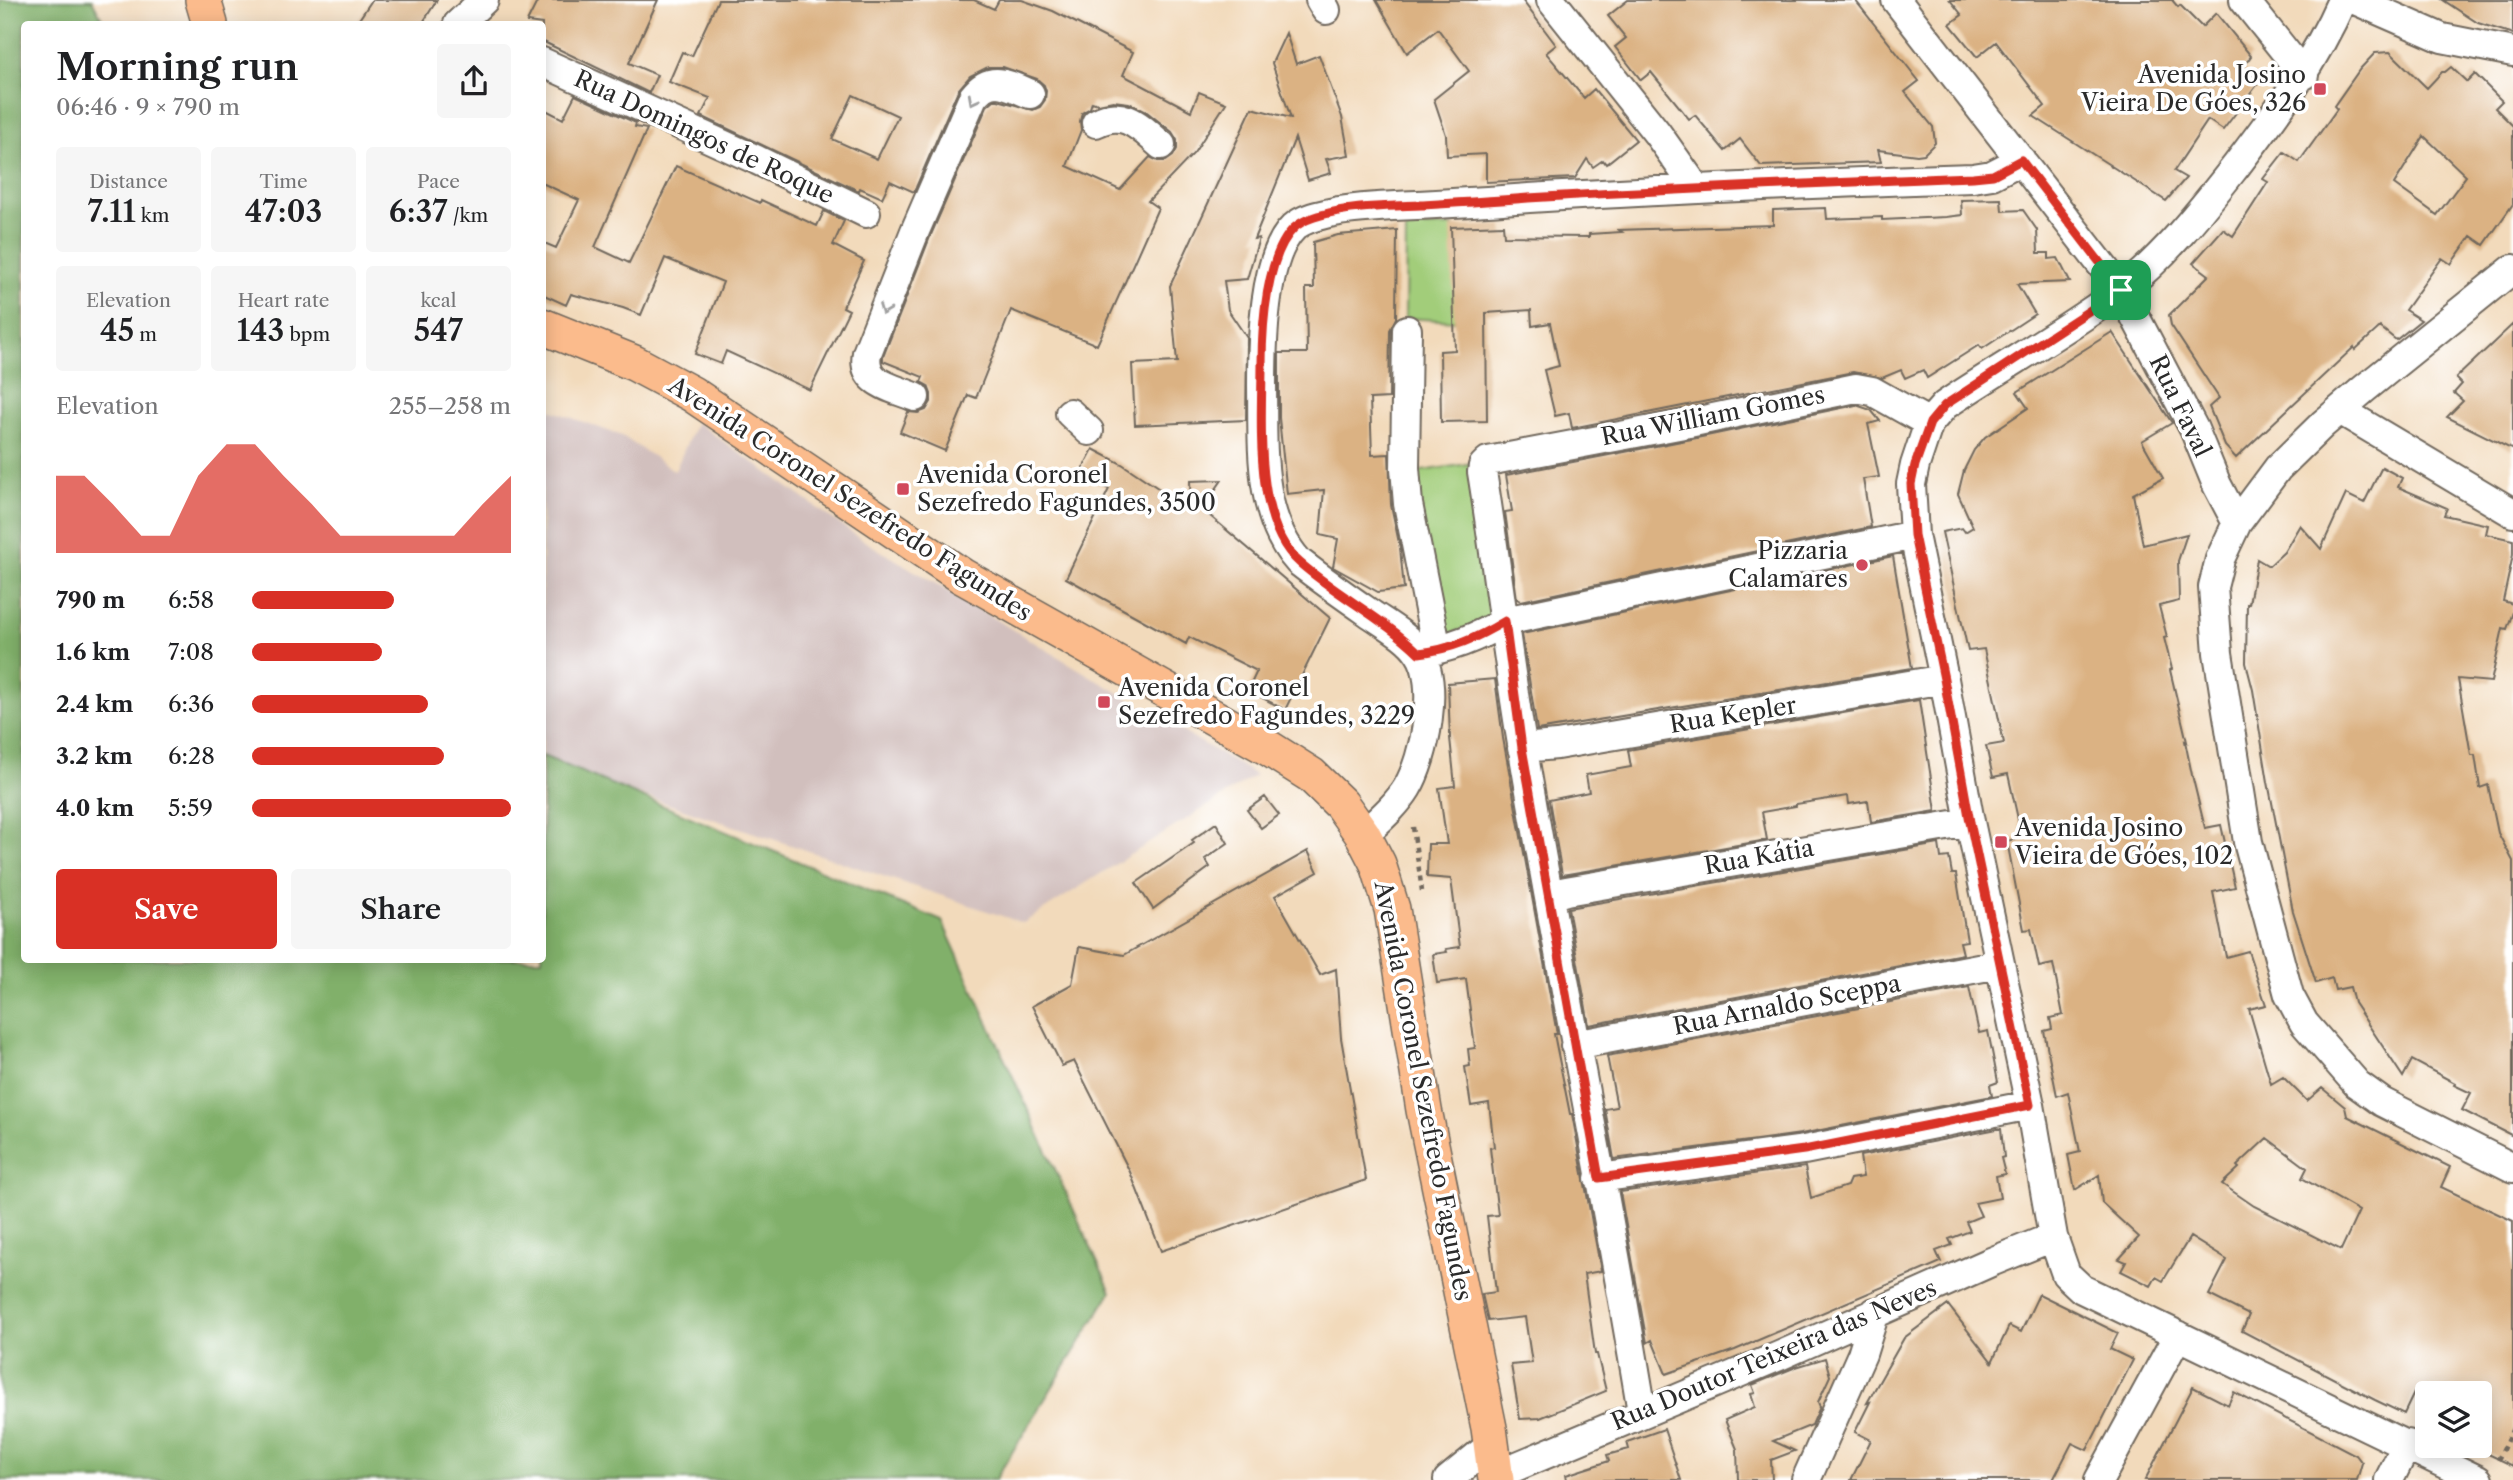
<!DOCTYPE html>
<html lang="en">
<head>
<meta charset="utf-8">
<style>
	:root { --surface:#fff; --page:#f6f6f6; --text:#202124; --muted:#757577; --accent:#d93025 }
	body { margin:0; font-family:"Libre Caslon Text",serif; background:var(--page); color:var(--text); height:100vh; display:flex; flex-direction:column; font-size:26px; white-space:nowrap }
	* { box-sizing:border-box; margin:0 }
	p { font-size:23px; color:var(--muted) }
	.icon { flex:none; width:38px; height:38px; fill:none; stroke:currentColor; stroke-width:2; stroke-linecap:round; stroke-linejoin:round }
	.map { position:relative; flex:1; overflow:hidden }
	.details { position:absolute; left:21px; top:21px; width:525px; height:942px; display:flex; flex-direction:column; background:var(--surface); border-radius:7px; box-shadow:0 4px 18px #0003 }
	.details>* { flex:none }
	.buttons { position:absolute; left:2415px; top:1381px; display:grid; gap:14px }
	.buttons a { display:grid; place-items:center; width:77px; height:77px; border-radius:7px; background:var(--surface); box-shadow:0 4px 18px #0003; font-size:35px }
	.pin { position:absolute; display:grid; place-items:center; width:60px; height:60px; color:#fff; margin:-30px; border-radius:14px; box-shadow:0 4px 10px #0006 }
	.round { display:grid; place-items:center; flex:none; width:74px; height:74px; border-radius:7px; background:var(--page) }
	.overview { display:flex; align-items:center; justify-content:space-between; height:119px; padding:0 35px }
	h1 { font-size:38px; font-weight:600; line-height:52px }
	.stats { display:grid; grid-template-columns:repeat(3,1fr); gap:10px; height:119px; padding:7px 35px }
	.stats div { display:grid; align-content:center; border-radius:7px; background:var(--page); text-align:center }
	.stats b { font-size:30px; font-weight:600 }
	.stats small { font-size:19px; font-weight:400 }
	.stats p { font-size:19px }
	.chart { height:196px; padding:14px 35px }
	.chart p { display:flex; justify-content:space-between }
	.chart svg { width:100%; height:126px; margin-top:7px; fill:var(--accent); opacity:.7 }
	.cta { display:flex; gap:14px; margin-top:auto; padding:14px 35px }
	.cta a { flex:1; height:80px; border-radius:7px; background:var(--accent); color:#fff; font-size:28px; font-weight:600; line-height:80px; text-align:center }
	.cta a+a { background:var(--page); color:var(--text) }
	ul { padding:0 35px; list-style:none; font-size:23px }
	li { display:grid; grid-template-columns:112px 84px 1fr; align-items:center; height:52px }
	li i { height:18px; border-radius:9px; background:var(--accent) }
	.map>svg:first-child { display:block }
	.industrial { fill:#d1bfbd }
	.green { fill:#a2cd7a; stroke:#667c52; stroke-width:2 }
	.forest { fill:#81b06a; stroke:#566e4a; stroke-width:2 }
	.building { fill:#dbb283; fill-rule:evenodd }
	.lines { fill:none; stroke-linecap:round; stroke-linejoin:round }
	.minor-casing { stroke:#71685d; stroke-width:32 }
	.major-casing { stroke:#71685d; stroke-width:38 }
	.path { stroke:#71685d; stroke-width:4.5; stroke-dasharray:5 5; stroke-linecap:butt }
	.minor { stroke:#fff; stroke-width:28 }
	.major { stroke:#fbbb8c; stroke-width:35 }
	.oneway { stroke:#a0a0a0 }
	.route-casing { stroke:#fff; stroke-width:14 }
	.route { stroke:#d93025; stroke-width:9 }
	.poi-dot { fill:#d1495b; stroke:#fff; stroke-width:2.5 }
	.labels { text-anchor:middle; stroke-width:7; stroke-linejoin:round; paint-order:stroke }
	.poi-label { font-size:24px; fill:#2b2b2b; stroke:#fff; text-anchor:start }
	.street-label { font-size:24px; fill:#2b2b2b; stroke:#fff }
</style>
</head>
<body>
<div class="map">
<svg width="2513" height="1480" viewBox="0 0 2513 1480">
	<rect width="100%" height="100%" fill="#fff"/>
	<filter id="ink" filterUnits="userSpaceOnUse"><feTurbulence type="fractalNoise" baseFrequency=".0143" numOctaves="2"/><feDisplacementMap in="SourceGraphic" scale="14" xChannelSelector="R" yChannelSelector="G"/><feConvolveMatrix kernelMatrix="1 2 1 2 8 2 1 2 1" color-interpolation-filters="sRGB"/></filter>
	<filter id="wash" filterUnits="userSpaceOnUse"><feTurbulence type="fractalNoise" baseFrequency=".00686" numOctaves="4" result="noise"/><feDisplacementMap in="SourceGraphic" scale="28" xChannelSelector="R" yChannelSelector="G"/><feGaussianBlur stdDeviation="1.57" result="paint"/><feColorMatrix in="noise" values="0 0 0 0 0 0 0 0 0 0 0 0 0 0 0 0 0 1.4 0 .05"/><feComposite in="paint" operator="in"/></filter>
	<g filter="url(#wash)">
		<rect width="100%" height="100%" fill="#f2dabb"/>
		<path class="industrial" d="M542 407 622 436 675 471 696 422 861 539 1256 775 1023 923 543 762Z"/>
		<path class="green" d="M1453 226 1457 321 1405 318 1406 227Z
			M1474 463 1498 616 1437 639 1409 473Z"/>
		<path class="forest" d="M0 0H92L105 24H24V959H542L543 756 942 921 1111 1292 995 1480H0Z"/>
		<g id="blocks">
			<path class="building" d="M372 0H437L422 24H356Z
				M538 0H658L629 63 657 75 649 93 542 41V24L527 22Z
				M718 0H974L994 9 999 0H1022L1053 11 1133 52 1123 75 1191 111 1199 92 1226 103 1194 153 1148 201 1158 208 1097 345 1011 310 976 398 968 395 945 451 900 432 908 412 918 413 926 410 931 402V394L928 386 921 382 923 377 883 361V357L930 237 987 106 994 100H998L1033 110 1040 107 1045 100 1046 91 1044 85 1037 79 1003 67H988L970 76 958 90 914 192 890 181 882 198 860 188 859 191 701 116 710 98 669 82 682 52 692 56ZM853 95 898 116 877 159 832 139ZM1113 101 1129 103 1147 112 1172 132 1177 140V149L1173 156 1166 161H1158L1150 157 1120 190 1067 166 1081 130 1080 121 1082 113 1090 108 1092 102 1098 104Z
				M1376 0H1522L1556 45 1546 53 1584 98 1594 89 1636 140 1606 164 1603 160 1593 167 1587 159 1575 178 1486 182V154L1447 156 1446 135 1434 99 1469 71 1438 29 1407 53Z
				M1628 0H1855L1919 81 1905 92 1933 127 1935 143 1924 154 1917 155 1878 150 1881 162 1761 166 1740 139 1725 151 1695 115 1689 119 1651 72 1641 80 1615 47 1626 38 1608 16Z
				M1950 0H2172L2178 7 2180 5 2202 27 2216 13 2251 56 2242 69 2260 81 2223 130 2208 120 2174 171 2186 178 2166 201 2033 116 2045 106 1996 42 1977 57 1950 24 1962 15Z
				M2443 0H2513V34L2478 23Z
				M1286 33 1296 64 1319 55 1342 117 1349 155 1326 159 1331 173 1308 180 1295 138 1254 239 1259 238 1247 279 1224 281 1228 310 1247 338 1246 420 1135 425 1132 364 1177 362 1170 286 1252 108 1291 118 1272 63Z
				M2390 52 2427 88 2442 72H2445L2451 67 2467 82 2475 74 2502 101 2495 108 2513 126V204L2484 245 2471 236 2451 264 2442 258 2405 310 2421 320 2396 340 2380 327 2355 350 2354 347 2236 458 2225 446 2209 407 2219 398 2171 325 2169 315 2209 275 2193 263 2223 229 2233 236 2268 182 2263 179 2284 152 2299 162 2337 109 2334 106 2360 69 2375 53ZM2424 136 2466 176 2437 215 2394 184Z
				M575 95 636 123 635 127 647 129 595 247 629 263 676 166 760 203 761 200 817 226 824 211 844 221 833 245 864 261 843 307 849 310 810 390 726 351 721 364 695 354 723 282 665 258 641 315 623 308 571 294 566 305 542 294V242L556 248 579 200 542 183V108L563 119Z
				M2001 199 2002 211 2023 210 2037 230 2038 253H2049V259L2058 258 2070 282 2017 284 2035 314 1982 349 1979 345 1927 378 1923 370 1905 378 1901 370 1882 378 1853 372 1572 428 1569 413 1555 416 1544 370 1559 366 1550 323 1532 326 1531 310 1486 313 1487 421 1441 422 1440 351 1455 350 1451 227 1503 225 1504 236 1589 237V234L1622 232 1619 230 1773 225V210L1826 208 1827 219 1882 217V220L1946 217 1962 215 1961 200Z
				M1397 230 1396 318 1390 330 1389 398 1370 399 1372 455 1389 454 1391 505 1400 548 1404 589 1378 592 1333 567 1338 539 1320 535 1324 490 1287 494 1279 418V353H1307L1306 288H1314L1313 242 1338 235Z
				M2513 324V450L2447 417 2463 401 2454 393 2462 384 2456 378Z
				M2112 332 2172 423 2142 441 2163 478 2133 494 2143 545 2187 534 2178 561 2179 601 2159 606 2167 637 2164 638 2172 669 2170 670 2187 742 2185 741 2192 775 2205 828 2221 825 2235 887 2213 892 2226 957 2248 951 2266 1005 2249 1009 2271 1084 2283 1077 2307 1101 2322 1088 2345 1107 2347 1116 2450 1167 2441 1187 2513 1221V1466L2480 1450V1393H2414L2404 1414 2375 1400 2242 1331 2249 1315 2209 1295 2227 1260 2190 1237 2163 1281 2156 1277 2151 1286 2121 1271 2126 1262 2119 1259 2139 1237 2102 1203 2099 1175 2075 1190 2068 1155 2080 1152 2068 1092 2057 1096 2044 1031 2052 1029 2050 1018 2063 1015 2053 964 2039 967 2031 929 2024 930 2007 841 2022 837 2008 774 1993 777 1986 746 2004 743 1984 649 1968 651 1942 532 1962 528 1965 532 1973 527 1958 494 1964 470 1974 450 1985 437 2028 408 2017 392ZM2267 1138 2307 1168 2302 1178 2359 1211 2341 1250 2254 1206 2222 1184 2239 1168 2237 1166Z
				M1856 405 1871 410 1880 421 1868 424 1879 477 1863 479 1871 527 1521 601 1517 599 1505 512 1512 511 1506 475 1692 439Z
				M1093 449 1122 464 1191 510 1190 481 1222 480 1202 509 1330 618 1285 710 1248 690 1257 671 1189 637 1186 644 1066 578 1109 489 1080 474Z
				M2382 467 2402 478 2398 487 2447 508 2444 515 2488 525 2486 534 2513 540V555L2503 601 2513 604V612L2507 629 2503 628 2491 682 2458 679 2471 755H2475L2480 788 2488 785 2498 833 2513 861V1136L2462 1110 2471 1093 2454 1085 2455 1083 2412 1060 2403 1077 2354 1003 2350 987 2335 990 2332 978 2316 983 2293 911 2268 782 2253 690 2246 663 2247 604H2249L2257 559 2269 566 2284 552 2300 525 2321 549 2346 494 2364 503Z
				M1893 556 1912 668 1537 730 1522 634Z
				M1495 679 1503 738 1557 1034H1554L1570 1114H1572L1601 1271 1584 1274 1595 1354H1597L1606 1391 1540 1418 1520 1419 1511 1365 1532 1363 1525 1317 1488 1321 1482 1294 1496 1292 1487 1216 1498 1215 1490 1148 1494 1147 1489 1103 1471 1106 1465 1067 1470 1066 1468 1049 1475 1048 1466 979 1437 983 1433 954 1447 952 1446 949 1460 947 1451 879 1427 877 1428 844H1447L1439 788 1455 786 1450 738 1448 683Z
				M1919 700 1936 811 1871 822 1868 801 1849 804 1848 796 1796 804V806L1762 812 1767 840 1562 875 1549 800 1589 792 1586 775 1631 767 1628 750Z
				M1265 797 1279 815 1261 828 1247 810Z
				M1216 823 1228 843 1205 859 1210 867 1153 909 1136 883 1194 843 1192 840Z
				M1939 844 1941 858 1949 857 1952 874H1956L1967 941 1960 942 1963 954 1589 1025 1568 908Z
				M1308 851 1318 872 1275 896 1320 975 1336 969 1341 1038 1366 1180 1161 1251 1130 1172 1074 1061 1062 1066 1032 1006 1072 984 1079 947 1124 955Z
				M1969 987 1979 1033 1988 1031 1998 1082 1990 1085 1992 1096 1801 1134 1614 1159 1605 1109 1617 1107 1607 1056Z
				M1997 1129H2001L2004 1157 2001 1158 2005 1174 1996 1176 2000 1198 1975 1203 1981 1216 1966 1222 1970 1231 1949 1239 1952 1245 1936 1251 1941 1262 1735 1350 1666 1374 1652 1340 1647 1343 1620 1192 1805 1167 1811 1198 1847 1186 1850 1179 1863 1177 1860 1156Z
				M2039 1294 2118 1333 2110 1349 2133 1360 2087 1450 2072 1443 2053 1480H1851L1871 1440 1855 1432 1870 1402 1867 1403 1904 1338 1948 1305 1992 1362 2009 1326 2021 1332Z
				M1825 1358 1830 1376 1818 1402 1820 1407 1812 1425 1773 1441 1795 1451 1771 1460 1772 1480H1738L1737 1449 1725 1420 1755 1407 1751 1394 1755 1393 1752 1385 1796 1367Z
				M2193 1387 2228 1405 2234 1392 2356 1455 2362 1463 2357 1480H2145Z
				M1664 1429 1681 1480H1567L1566 1475 1609 1461 1607 1455 1629 1449 1627 1442Z"/>
		</g>
	</g>
	<g filter="url(#ink)">
		<use href="#blocks" fill-opacity="0" stroke="#71685d" stroke-width="2"/>
		<g class="lines">
			<g class="minor-casing">
				<path id="minor" d="M1320 0 1326 10
					M1551 0 1657 133 1696 188
					M1896 0 2121 290 2194 429 2217 485 2237 523
					M2244 0 2304 75
					M2342 0C2315 62 2277 112 2236 166 2202 209 2164 258 2120 291 2064 332 2003 366 1945 405L1929 423 1915 465 1911 484 1914 535 1944 679 1970 822 2030 1105 2053 1237 2066 1274 2082 1289 2478 1480
					M2355 0 2442 38 2513 52
					M458 24 484 0
					M542 62 757 160 866 213
					M1096 123C1124 108 1140 127 1161 145
					M2513 269 2364 389 2323 424 2278 468 2237 523 2220 559 2213 587 2218 653 2248 842 2289 995 2304 1023 2357 1084 2382 1102 2513 1168
					M1407 330 1405 468 1408 504 1437 650
					M915 397C892 387 861 384 867 353L915 231 973 97C991 73 1008 85 1030 94
					M2340 410 2513 513
					M1070 413 1089 431
					M1419 653C1451 648 1477 638 1505 621L1914 535
					M1522 748 1557 745 1944 679
					M1363 835C1378 821 1396 806 1407 788 1425 758 1440 683 1419 653 1408 636 1385 624 1368 612 1345 596 1321 579 1299 562 1257 516 1263 443 1262 385 1262 344 1263 256 1294 227 1305 217 1325 214 1339 211 1365 207 1392 206 1418 205 1455 203 1492 201 1529 198 1677 189 1825 183 1973 178L1992 175 2021 160
					M1549 896 1566 891 1970 822
					M1575 1045 1999 964
					M1599 1178 1804 1150 2030 1105
					M1642 1412C1606 1191 1560 971 1523 750 1507 658 1497 564 1482 472L1483 466 1488 461 1689 423 1856 388 1872 391 1929 423
					M1496 1475 1779 1356 1991 1262 2053 1237
					M1448 1480 1492 1444
					M1806 1480 1862 1354 1875 1312
					M2099 1480 2178 1335
					M2389 1480 2407 1444"/>
			</g>
			<g class="major-casing">
				<path id="major" d="M203 0 210 24
					M542 326 634 363 692 394 962 576 1270 749 1311 775 1341 804 1363 835 1378 864 1392 909 1424 1110 1489 1428 1496 1480"/>
			</g>
			<path class="path" d="M1413 827 1422 891
				M2498 1460 2513 1428"/>
			<use href="#minor" class="minor"/>
			<use href="#major" class="major"/>
		</g>
		<defs><path id="oneway-chevron" d="M-2-3.5L2.5 0L-2 3.5" fill="none" stroke-width="1.6" stroke-linecap="round" stroke-linejoin="round" transform="scale(1.75)"/></defs>
		<g class="oneway">
			<use href="#oneway-chevron" transform="translate(973 100) rotate(118)"/>
			<use href="#oneway-chevron" transform="translate(884 310) rotate(111)"/>
		</g>
	</g>
	<g class="lines" filter="url(#ink)">
		<g class="route-casing">
			<path id="route" d="M2021 160 2121 290 1945 405 1930 423 1915 465 1911 484 1914 535 1944 679 1970 822 2030 1105 1804 1150 1599 1178 1522 748 1505 621C1477 638 1452 649 1419 653 1383 618 1338 596 1300 563 1253 523 1262 421 1262 364 1262 327 1266 255 1294 228 1304 218 1324 214 1338 211 1365 206 1393 206 1421 205 1456 203 1492 201 1528 198 1676 189 1824 183 1973 177L1993 175Z"/>
		</g>
		<use href="#route" class="route"/>
	</g>
	<g class="poi-dot">
		<rect x="2313" y="82" width="14" height="14" rx="3.5"/>
		<rect x="896" y="482" width="14" height="14" rx="3.5"/>
		<circle cx="1862" cy="565" r="7"/>
		<rect x="1097" y="695" width="14" height="14" rx="3.5"/>
		<rect x="1994" y="835" width="14" height="14" rx="3.5"/>
	</g>
	<g class="labels">
		<g class="poi-label">
			<text x="2306" y="83" text-anchor="end">Avenida Josino<tspan x="2306" dy="28">Vieira De Góes, 326</tspan></text>
			<text x="917" y="483">Avenida Coronel<tspan x="917" dy="28">Sezefredo Fagundes, 3500</tspan></text>
			<text x="1848" y="559" text-anchor="end">Pizzaria<tspan x="1848" dy="28">Calamares</tspan></text>
			<text x="1118" y="696">Avenida Coronel<tspan x="1118" dy="28">Sezefredo Fagundes, 3229</tspan></text>
			<text x="2015" y="836">Avenida Josino<tspan x="2015" dy="28">Vieira de Góes, 102</tspan></text>
		</g>
		<g class="street-label">
			<text transform="translate(704 137) rotate(25)" y="8">Rua Domingos de Roque</text>
			<text transform="translate(2180 406) rotate(64)" y="8">Rua Faval</text>
			<text transform="translate(1713 416) rotate(-11)" y="8">Rua William Gomes</text>
			<text transform="translate(850 499) rotate(33)" y="8">Avenida Coronel Sezefredo Fagundes</text>
			<text transform="translate(1733 715) rotate(-9)" y="8">Rua Kepler</text>
			<text transform="translate(1759 857) rotate(-10)" y="8">Rua Kátia</text>
			<text transform="translate(1787 1005) rotate(-11)" y="8">Rua Arnaldo Sceppa</text>
			<text transform="translate(1423 1091) rotate(79)" y="8">Avenida Coronel Sezefredo Fagundes</text>
			<text transform="translate(1774 1355) rotate(-23)" y="8">Rua Doutor Teixeira das Neves</text>
		</g>
	</g>
</svg>
<div class="buttons">
<a><svg class="icon" aria-label="layers" viewBox="0 0 24 24"><path d="M12 4l9 5-9 5-9-5zM3 14l9 5 9-5"/></svg></a>
</div>
<div class="pin" style="left:2121px;top:290px;background:#1e9e55"><svg class="icon" aria-label="arrive" viewBox="0 0 24 24"><path d="M6 21V4h12l-3 4 3 4H6"/></svg></div>
<section class="details">
<div class="overview"><div><h1>Morning run</h1><p>06:46 · 9 × 790 m</p></div><a class="round"><svg class="icon" aria-label="share" viewBox="0 0 24 24"><path d="M12 15V3M7 8l5-5 5 5M5 13v7h14v-7"/></svg></a></div>
<div class="stats">
<div><p>Distance</p><b>7.11<small> km</small></b></div>
<div><p>Time</p><b>47:03</b></div>
<div><p>Pace</p><b>6:37<small> /km</small></b></div>
</div>
<div class="stats">
<div><p>Elevation</p><b>45<small> m</small></b></div>
<div><p>Heart rate</p><b>143<small> bpm</small></b></div>
<div><p>kcal</p><b>547</b></div>
</div>
<div class="chart"><p><span>Elevation</span>255–258 m</p>
<svg viewBox="0 0 160 44" preserveAspectRatio="none"><path d="M0 44V17L10 17L20 27L30 38L40 38L50 17L60 6L70 6L80 17L90 27L100 38L110 38L120 38L130 38L140 38L150 27L160 17V44z"/></svg>
</div>
<ul>
<li><b>790 m</b>6:58<i style="width:55%"></i></li>
<li><b>1.6 km</b>7:08<i style="width:50%"></i></li>
<li><b>2.4 km</b>6:36<i style="width:68%"></i></li>
<li><b>3.2 km</b>6:28<i style="width:74%"></i></li>
<li><b>4.0 km</b>5:59<i style="width:100%"></i></li>
</ul>
<div class="cta"><a>Save</a><a>Share</a></div>
</section>
</div>
</body>
</html>
